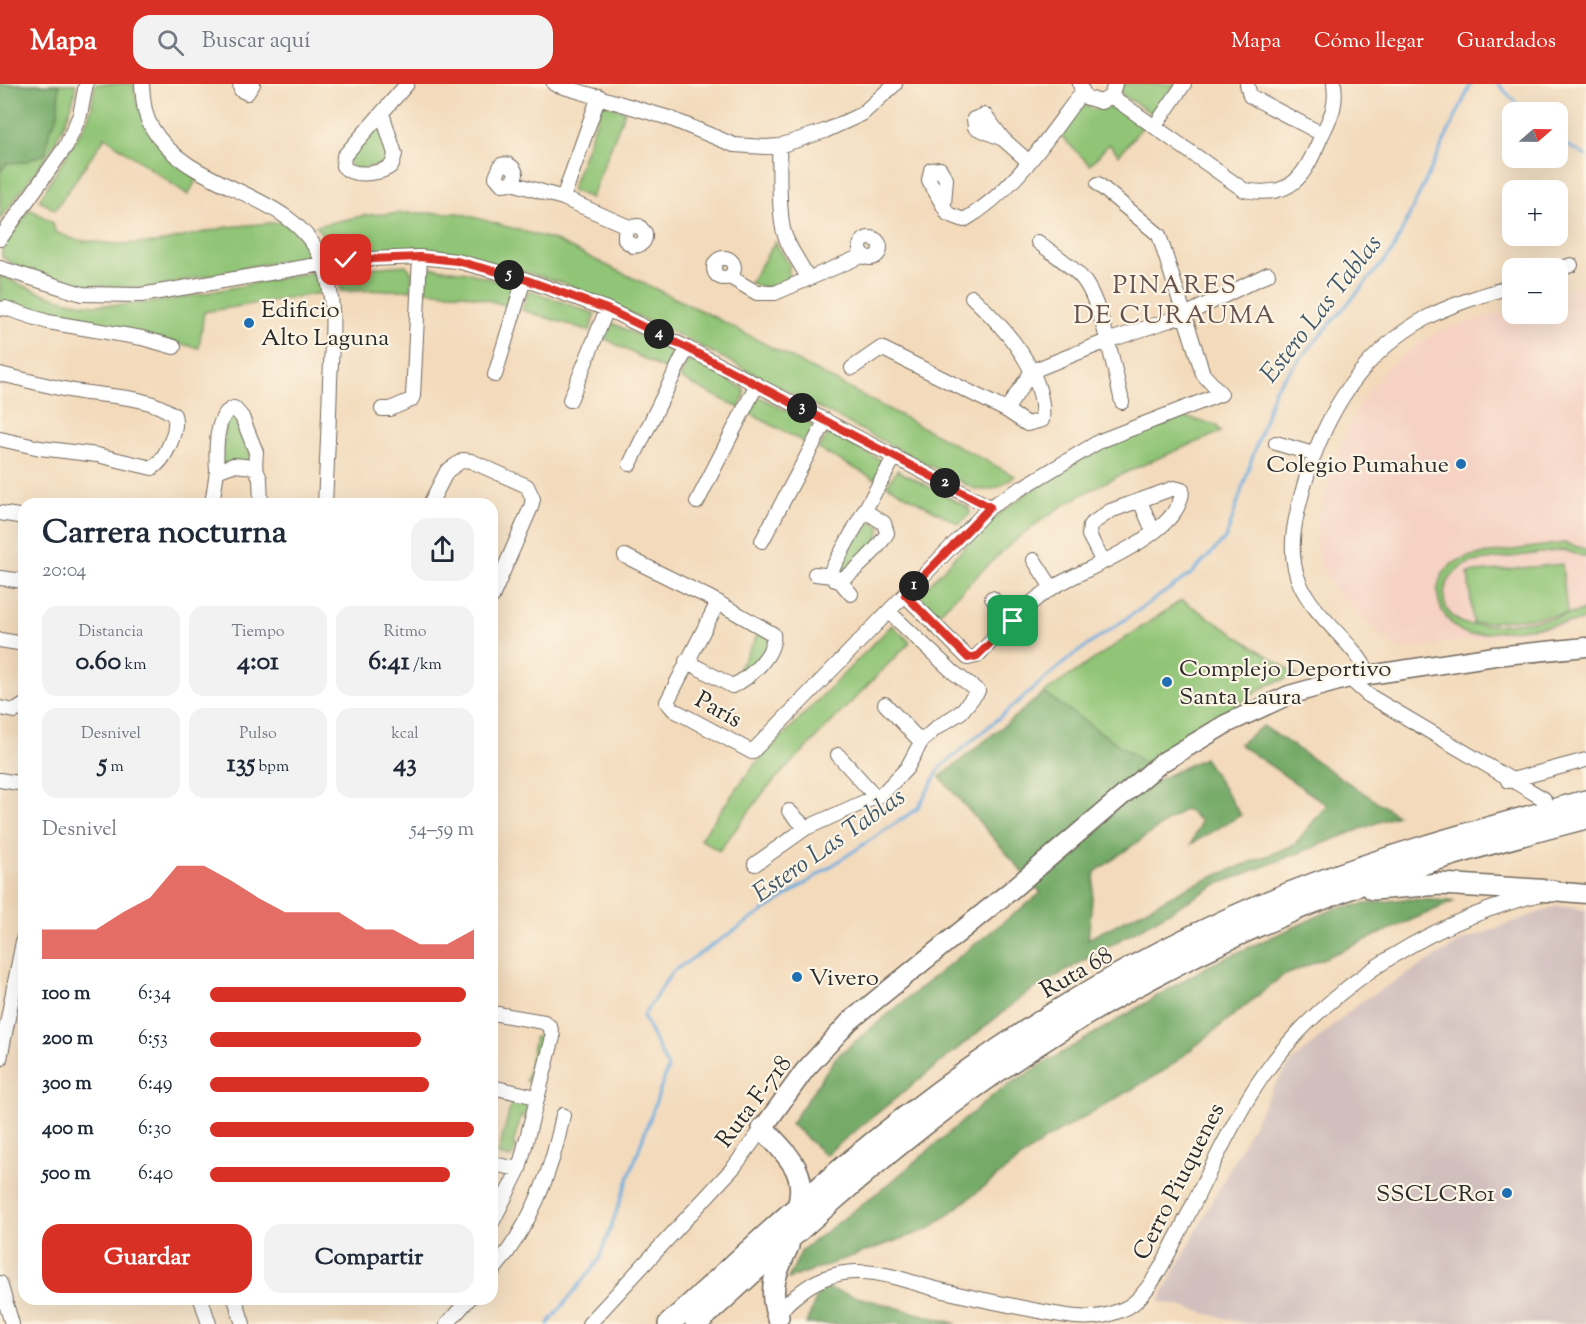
<!DOCTYPE html>
<html lang="es">
<head>
<meta charset="utf-8">
<style>
	:root { --surface:#fff; --page:#f2f2f3; --text:#1f2937; --muted:#747a83; --accent:#d93025 }
	body { margin:0; font-family:"Sorts Mill Goudy",serif; background:var(--page); color:var(--text); height:100vh; display:flex; flex-direction:column; font-size:22px; white-space:nowrap }
	* { box-sizing:border-box; margin:0 }
	p { font-size:20px; color:var(--muted) }
	.icon { flex:none; width:33px; height:33px; fill:none; stroke:currentColor; stroke-width:2; stroke-linecap:round; stroke-linejoin:round }
	.map { position:relative; flex:1; overflow:hidden }
	.side { position:absolute; left:18px; top:414px; width:480px; height:807px; display:flex; flex-direction:column; background:var(--surface); border-radius:18px; box-shadow:0 6px 24px #0002 }
	.side>* { flex:none }
	.needle { width:39px; rotate:70deg }
	.fabs { position:absolute; left:1502px; top:18px; display:grid; gap:12px }
	.fabs a { display:grid; place-items:center; width:66px; height:66px; border-radius:12px; background:var(--surface); box-shadow:0 6px 24px #0002; font-size:30px }
	.pin { position:absolute; display:grid; place-items:center; width:51px; height:51px; color:#fff; margin:-26px; border-radius:12px; box-shadow:0 3px 9px #0006 }
	.km { position:absolute; width:30px; height:30px; margin:-15px; border-radius:50%; background:#222; color:#fff; font-size:16px; line-height:30px; text-align:center }
	.round { display:grid; place-items:center; flex:none; width:63px; height:63px; border-radius:18px; background:var(--page) }
	.head { display:flex; align-items:center; justify-content:space-between; height:102px; padding:0 24px }
	h1 { font-size:33px; font-weight:700; line-height:45px }
	.figures { display:grid; grid-template-columns:repeat(3,1fr); gap:9px; height:102px; padding:6px 24px }
	.figures div { display:grid; align-content:center; border-radius:15px; background:var(--page); text-align:center }
	.figures b { font-size:26px; font-weight:700 }
	.figures small { font-size:16px; font-weight:400 }
	.figures p { font-size:16px }
	.chart { height:168px; padding:12px 24px }
	.chart p { display:flex; justify-content:space-between }
	.chart svg { width:100%; height:108px; margin-top:6px; fill:var(--accent); opacity:.7 }
	.primary-button { display:flex; gap:12px; margin-top:auto; padding:12px 24px }
	.primary-button a { flex:1; height:69px; border-radius:18px; background:var(--accent); color:#fff; font-size:24px; font-weight:700; line-height:69px; text-align:center }
	.primary-button a+a { background:var(--page); color:var(--text) }
	ul { padding:0 24px; list-style:none; font-size:20px }
	li { display:grid; grid-template-columns:96px 72px 1fr; align-items:center; height:45px }
	li i { height:15px; border-radius:8px; background:var(--accent) }
	header { display:flex; align-items:center; gap:36px; box-sizing:border-box; height:84px; padding:0 30px; background:var(--accent); color:#fff }
	header strong { font-size:28px }
	nav { display:flex; gap:33px; margin-inline-start:auto; font-size:21px }
	.search { width:420px; height:54px; background:var(--page); display:flex; align-items:center; gap:15px; box-sizing:border-box; padding:0 21px; border-radius:18px; color:var(--muted); font-size:22px }
	.map>svg:first-child { display:block }
	.built { fill:#f5d2c3 }
	.industrial { fill:#d1bfbd }
	.green { fill:#90c476; stroke:#5e7850; stroke-width:1.5 }
	.forest { fill:#74aa67; stroke:#506a49; stroke-width:1.5 }
	.lines { fill:none; stroke-linecap:round; stroke-linejoin:round }
	.stream { stroke:#6aacde; stroke-width:3 }
	.minor-casing { stroke:#71685d; stroke-width:16 }
	.major-casing { stroke:#71685d; stroke-width:21 }
	.highway-casing { stroke:#71685d; stroke-width:24 }
	.minor { stroke:#fff; stroke-width:14 }
	.major { stroke:#fff; stroke-width:18 }
	.highway { stroke:#fff; stroke-width:21 }
	.route-casing { stroke:#fff; stroke-width:12 }
	.route { stroke:#d93025; stroke-width:8 }
	.poi-dot { fill:#1f6fb2; stroke:#fcf5e5; stroke-width:2 }
	.labels { text-anchor:middle; stroke-width:4.5; stroke-linejoin:round; paint-order:stroke }
	.poi-label { font-size:24px; fill:#2b2b2b; stroke:#fcf5e5; text-anchor:start }
	.street-label { font-size:24px; fill:#2b2b2b; stroke:#fcf5e5 }
	.neighbourhood-label { font-size:26px; letter-spacing:1.5px; fill:#66524f; stroke:#fcf5e5 }
	.water-label { font-size:26px; font-style:italic; fill:#41586a; stroke:#fcf5e5 }
</style>
</head>
<body>
<header>
<strong>Mapa</strong>
<div class="search"><svg class="icon" aria-label="search" viewBox="0 0 24 24"><circle cx="10" cy="10" r="6"/><path d="M15 15l6 6"/></svg>Buscar aquí</div>
<nav><a>Mapa</a><a>Cómo llegar</a><a>Guardados</a></nav>
</header>
<div class="map">
<svg width="1586" height="1240" viewBox="0 0 1586 1240">
	<rect width="100%" height="100%" fill="#fcf5e5"/>
	<filter id="ink" filterUnits="userSpaceOnUse"><feTurbulence type="fractalNoise" baseFrequency=".0167" numOctaves="2"/><feDisplacementMap in="SourceGraphic" scale="12" xChannelSelector="R" yChannelSelector="G"/><feConvolveMatrix kernelMatrix="1 2 1 2 8 2 1 2 1" color-interpolation-filters="sRGB"/></filter>
	<filter id="wash" filterUnits="userSpaceOnUse"><feTurbulence type="fractalNoise" baseFrequency=".008" numOctaves="4" result="noise"/><feDisplacementMap in="SourceGraphic" scale="24" xChannelSelector="R" yChannelSelector="G"/><feGaussianBlur stdDeviation="1.35" result="paint"/><feColorMatrix in="noise" values="0 0 0 0 0 0 0 0 0 0 0 0 0 0 0 0 0 1.4 0 .05"/><feComposite in="paint" operator="in"/></filter>
	<g filter="url(#wash)">
		<rect width="100%" height="100%" fill="#f3dabb"/>
		<path class="built" d="M1586 199V540L1398 566 1334 506 1318 475 1316 452 1319 429 1342 357 1362 316 1387 285 1409 266 1440 247 1512 225V230H1557V209Z"/>
		<path class="industrial" d="M1557 822 1586 826V1240H1247L1159 1217 1272 1005 1293 977 1359 919 1464 856Z"/>
		<path class="green" d="M0 0H76C70 52 28 95 0 136Z
			M95 0H134C136 44 169 63 199 91L188 111 105 53 55 126 39 116 86 39 91 26Z
			M1121 0H1176L1151 29 1121 10Z
			M1079 17 1092 25C1120 22 1121 23 1143 42L1119 71 1109 60 1090 81 1056 47Z
			M603 19 625 27 591 114 571 106Z
			M380 39 392 72 388 80 353 86 347 75Z
			M30 125 53 139 55 148 76 156 118 160 156 159 227 143 282 138 295 146 311 173 248 183 156 203 127 204 83 201 20 184 2 173V164Z
			M408 129H459L554 156 714 233 1015 392C1002 402 990 410 973 404L685 254 564 199 454 168 412 164 335 169 316 142 366 131Z
			M775 158 789 180V199C775 204 764 205 750 199Z
			M406 181 412 189 411 206 341 207 338 190 342 186Z
			M428 183 467 188 513 202 509 222 465 210 423 207Z
			M316 188 321 209 204 228 199 264 0 218V191C30 206 67 221 101 221 171 223 246 197 316 188Z
			M532 207 595 230 590 247 522 226 528 208Z
			M610 238 674 269 676 272 669 288 602 253Z
			M692 277 743 304 745 310 739 324 680 294 687 278Z
			M760 313 813 341 814 345 807 360 749 329 757 314Z
			M227 332H239L253 380 220 381Z
			M1184 333 1216 341 1221 348C1157 375 1088 400 1032 443 998 469 968 501 937 531L922 516 920 510 987 439 1044 397 1102 364Z
			M829 349 881 376 882 380 875 395 818 365Z
			M897 386 969 424 970 430 959 440 887 401Z
			M865 434 881 443 878 455 844 491 837 489Z
			M1564 459 1586 465V473L1563 466 1472 478C1443 488 1431 525 1463 539 1479 546 1570 534 1586 525V534L1579 538 1470 551C1445 543 1426 509 1446 486 1452 478 1462 475 1471 472Z
			M1562 480 1567 530 1473 540 1468 489Z
			M1182 516 1297 591 1268 601 1145 679 1044 609Z
			M892 541 910 558 767 704 719 767 700 755 754 681Z
			M760 547 769 553 770 561 739 594 735 591Z
			M535 953 543 954 545 958 532 999 526 997Z
			M512 1016 525 1018 528 1022 525 1032H521L513 1061 517 1062 511 1074 498 1071Z"/>
		<path class="forest" d="M0 0 59 1 58 30 49 49 45 70 24 78 7 79 0 88Z
			M1044 609 1145 679 1154 698 1204 674 1241 731 1191 760 1201 737 1185 725 1095 788 1088 855 1192 801 1294 761 1327 721 1239 660 1263 642 1397 731 1216 801 1027 909 825 1071 791 1040 836 973 952 878 1041 809 940 693Z
			M1404 815 1455 817 1281 893 1167 985 1046 1055 929 1145 788 1195 802 1166 890 1099 998 1007 1206 883 1336 824Z
			M821 1203 957 1240H806Z"/>
		<g class="lines">
			<path class="stream" d="M1498 0 1525 28
				M1557 55 1586 72
				M548 1240 599 1176 668 984 643 932 672 888 917 725 941 683 1072 572 1191 490 1226 454 1275 304 1392 168 1471 0"/>
		</g>
	</g>
	<g filter="url(#ink)">
		<g class="lines">
			<g class="minor-casing">
				<path id="minor" d="M142 0C143 15 144 31 152 44 191 110 294 104 323 179 337 217 332 258 330 297 329 338 327 379 325 420
					M240 0 241 6 247 9 253 0
					M554 0 669 34 734 61 765 63 779 62 825 47 862 30 895 0
					M1247 0 1250 12 1322 50
					M1080 1 1085 13 1101 18 1111 12 1115 0
					M1111 12 1244 106C1293 115 1304 92 1321 53 1331 32 1337 23 1334 0
					M382 29 395 70 392 81C382 90 353 94 343 82L344 72 407 0
					M1155 42 1184 0
					M1003 55 975 43 974 35 985 31 1003 55 1029 78
					M779 62C780 89 778 119 783 145 787 164 801 178 808 195
					M512 99 516 90C514 82 508 79 501 81L496 93 502 100 512 99 563 114 629 143 639 142 645 149C646 158 641 162 633 162L625 156V149L629 143
					M563 114 599 12
					M944 120 946 95 940 85 931 86 929 96 948 130 964 136C1015 107 1047 54 1082 8
					M860 164a10 10 0 1 1 20 0a10 10 0 1 1-20 0Z
					M0 155 66 62 80 31 86 0
					M1038 158C1052 169 1070 180 1082 194 1101 216 1115 287 1122 318
					M714 184a10 10 0 1 1 20 0a10 10 0 1 1-20 0Z
					M0 184 82 210 141 211 346 176 420 173 457 177 524 195 607 225 687 264 990 423
					M1557 186 1571 181
					M730 193 757 209H775L864 171
					M0 225 5 224 48 238 142 254 174 263
					M852 284 881 264 1006 326 1027 340 1042 336C1047 289 1003 242 972 213
					M0 290C27 296 54 304 81 308 112 313 148 312 174 331 179 346 165 377 152 384L97 371 40 364 0 355
					M495 291 524 195
					M570 316 607 225
					M382 325H390L411 316 413 312 420 173
					M1006 326 1032 287 1107 257 1185 231 1268 190
					M1276 359 1313 370
					M630 380 687 264
					M217 387C216 372 214 329 234 324L242 333 256 368 255 383
					M1140 417 1153 447
					M697 418 757 300
					M212 420 217 387 233 381 255 383 260 395 261 420
					M430 420 447 387 463 376 471 377 527 402 533 415 531 423 492 513
					M865 427 884 439 887 449C880 462 850 496 835 496L832 492V485L895 372
					M0 429 24 433
					M762 457 826 336
					M625 472 710 514 773 550C776 570 749 595 732 602L686 577
					M1034 476 1052 504
					M815 490 832 492
					M0 494 24 497
					M839 496 851 510
					M905 511 968 574 977 572C1000 549 1023 522 1052 504 1084 484 1182 451 1182 406L1174 404 1110 427 1090 441 1089 451 1103 478
					M992 514 1013 537
					M718 518 667 618 674 626 752 668 990 423 1100 357 1221 310 1203 290 1159 151 1098 100
					M0 556 24 560
					M1369 590C1352 556 1316 535 1300 500 1286 468 1295 434 1304 402 1324 331 1360 270 1426 234 1452 220 1484 211 1512 202
					M1349 594 1368 611 1544 715
					M885 620 921 658
					M0 624 15 627 24 621
					M838 671 876 713
					M0 696 24 700
					M1508 697 1586 676
					M789 727 806 744
					M755 780 806 744 882 710 907 684 921 658 936 644 961 628 978 607 953 588 889 528
					M492 929 544 938 550 943 553 953 519 1085 492 1139
					M0 975 24 852
					M492 1003 536 1013
					M492 1080 519 1085
					M492 1188C530 1143 552 1088 563 1031
					M0 1199 12 1240
					M201 1215 209 1240
					M235 1215 243 1240
					M777 1238C778 1227 789 1217 797 1211 814 1196 837 1187 860 1188 884 1188 910 1198 932 1204 968 1213 1003 1220 1039 1227 1065 1232 1091 1238 1116 1228 1123 1226 1132 1221 1137 1216 1157 1196 1168 1169 1181 1145 1203 1101 1224 1055 1249 1013 1310 912 1424 839 1537 811
					M447 1240 469 1215
					M589 1240 734 1083 763 1044"/>
			</g>
			<g class="major-casing">
				<path id="major" d="M1552 807 1586 810
					M763 1044 805 986 850 937 1009 808 1161 679 1226 640 1289 611 1349 594 1495 572 1586 563"/>
			</g>
			<g class="highway-casing">
				<path id="highway" d="M1373 805 1441 800 1552 807
					M763 1044C785 1070 809 1086 798 1123
					M778 1233C768 1205 776 1187 788 1162
					M669 1240C747 1169 824 1095 908 1031 1015 948 1134 875 1258 822 1364 777 1475 747 1586 717
					M696 1240C771 1172 844 1103 924 1041 1054 940 1201 859 1356 802 1431 775 1509 754 1586 734"/>
			</g>
			<use href="#minor" class="minor"/>
			<use href="#major" class="major"/>
			<use href="#highway" class="highway"/>
		</g>
	</g>
	<g class="lines" filter="url(#ink)">
		<g class="route-casing">
			<path id="route" d="M346 176 420 173 457 177 524 195 607 225 687 264 990 423 905 511 968 574 977 572 1013 537"/>
		</g>
		<use href="#route" class="route"/>
	</g>
	<g class="poi-dot">
		<circle cx="249" cy="239" r="6"/>
		<circle cx="1461" cy="380" r="6"/>
		<circle cx="1167" cy="598" r="6"/>
		<circle cx="797" cy="893" r="6"/>
		<circle cx="1507" cy="1109" r="6"/>
	</g>
	<g class="labels">
		<g class="poi-label">
			<text x="261" y="233">Edificio<tspan x="261" dy="28">Alto Laguna</tspan></text>
			<text x="1449" y="388" text-anchor="end">Colegio Pumahue</text>
			<text x="1179" y="592">Complejo Deportivo<tspan x="1179" dy="28">Santa Laura</tspan></text>
			<text x="809" y="901">Vivero</text>
			<text x="1495" y="1117" text-anchor="end">SSCLCR01</text>
		</g>
		<g class="street-label">
			<text transform="translate(719 625) rotate(29)" y="8">París</text>
			<text transform="translate(1076 888) rotate(-30)" y="8">Ruta 68</text>
			<text transform="translate(753 1017) rotate(-53)" y="8">Ruta F-718</text>
			<text transform="translate(1178 1097) rotate(-63)" y="8">Cerro Piuquenes</text>
		</g>
		<g class="neighbourhood-label">
			<text x="1175" y="209">PINARES<tspan x="1175" dy="30">DE CURAUMA</tspan></text>
		</g>
		<g class="water-label">
			<text transform="translate(1320 224) rotate(-52)" y="9">Estero Las Tablas</text>
			<text transform="translate(828 760) rotate(-35)" y="9">Estero Las Tablas</text>
		</g>
	</g>
</svg>
<div class="fabs">
<a><svg class="needle" viewBox="-14 -14 28 28"><path d="M0-13l5 13h-10z" fill="#e53935"/><path d="M0 13l5-13h-10z" fill="#747a83"/></svg></a>
<a>+</a>
<a>−</a>
</div>
<div class="pin" style="left:1013px;top:537px;background:#1e9e55"><svg class="icon" aria-label="arrive" viewBox="0 0 24 24"><path d="M6 21V4h12l-3 4 3 4H6"/></svg></div>
<div class="pin" style="left:346px;top:176px;background:#d93025"><svg class="icon" aria-label="check" viewBox="0 0 24 24"><path d="M5 12l5 5 9-10"/></svg></div>
<b class="km" style="left:914px;top:502px">1</b>
<b class="km" style="left:945px;top:399px">2</b>
<b class="km" style="left:802px;top:324px">3</b>
<b class="km" style="left:659px;top:250px">4</b>
<b class="km" style="left:509px;top:191px">5</b>
<section class="side">
<div class="head"><div><h1>Carrera nocturna</h1><p>20:04</p></div><a class="round"><svg class="icon" aria-label="share" viewBox="0 0 24 24"><path d="M12 15V3M7 8l5-5 5 5M5 13v7h14v-7"/></svg></a></div>
<div class="figures">
<div><p>Distancia</p><b>0.60<small> km</small></b></div>
<div><p>Tiempo</p><b>4:01</b></div>
<div><p>Ritmo</p><b>6:41<small> /km</small></b></div>
</div>
<div class="figures">
<div><p>Desnivel</p><b>5<small> m</small></b></div>
<div><p>Pulso</p><b>135<small> bpm</small></b></div>
<div><p>kcal</p><b>43</b></div>
</div>
<div class="chart"><p><span>Desnivel</span>54–59 m</p>
<svg viewBox="0 0 160 44" preserveAspectRatio="none"><path d="M0 44V32L10 32L20 32L30 25L40 19L50 6L60 6L70 12L80 19L90 25L100 25L110 25L120 32L130 32L140 38L150 38L160 32V44z"/></svg>
</div>
<ul>
<li><b>100 m</b>6:34<i style="width:97%"></i></li>
<li><b>200 m</b>6:53<i style="width:80%"></i></li>
<li><b>300 m</b>6:49<i style="width:83%"></i></li>
<li><b>400 m</b>6:30<i style="width:100%"></i></li>
<li><b>500 m</b>6:40<i style="width:91%"></i></li>
</ul>
<div class="primary-button"><a>Guardar</a><a>Compartir</a></div>
</section>
</div>
</body>
</html>
